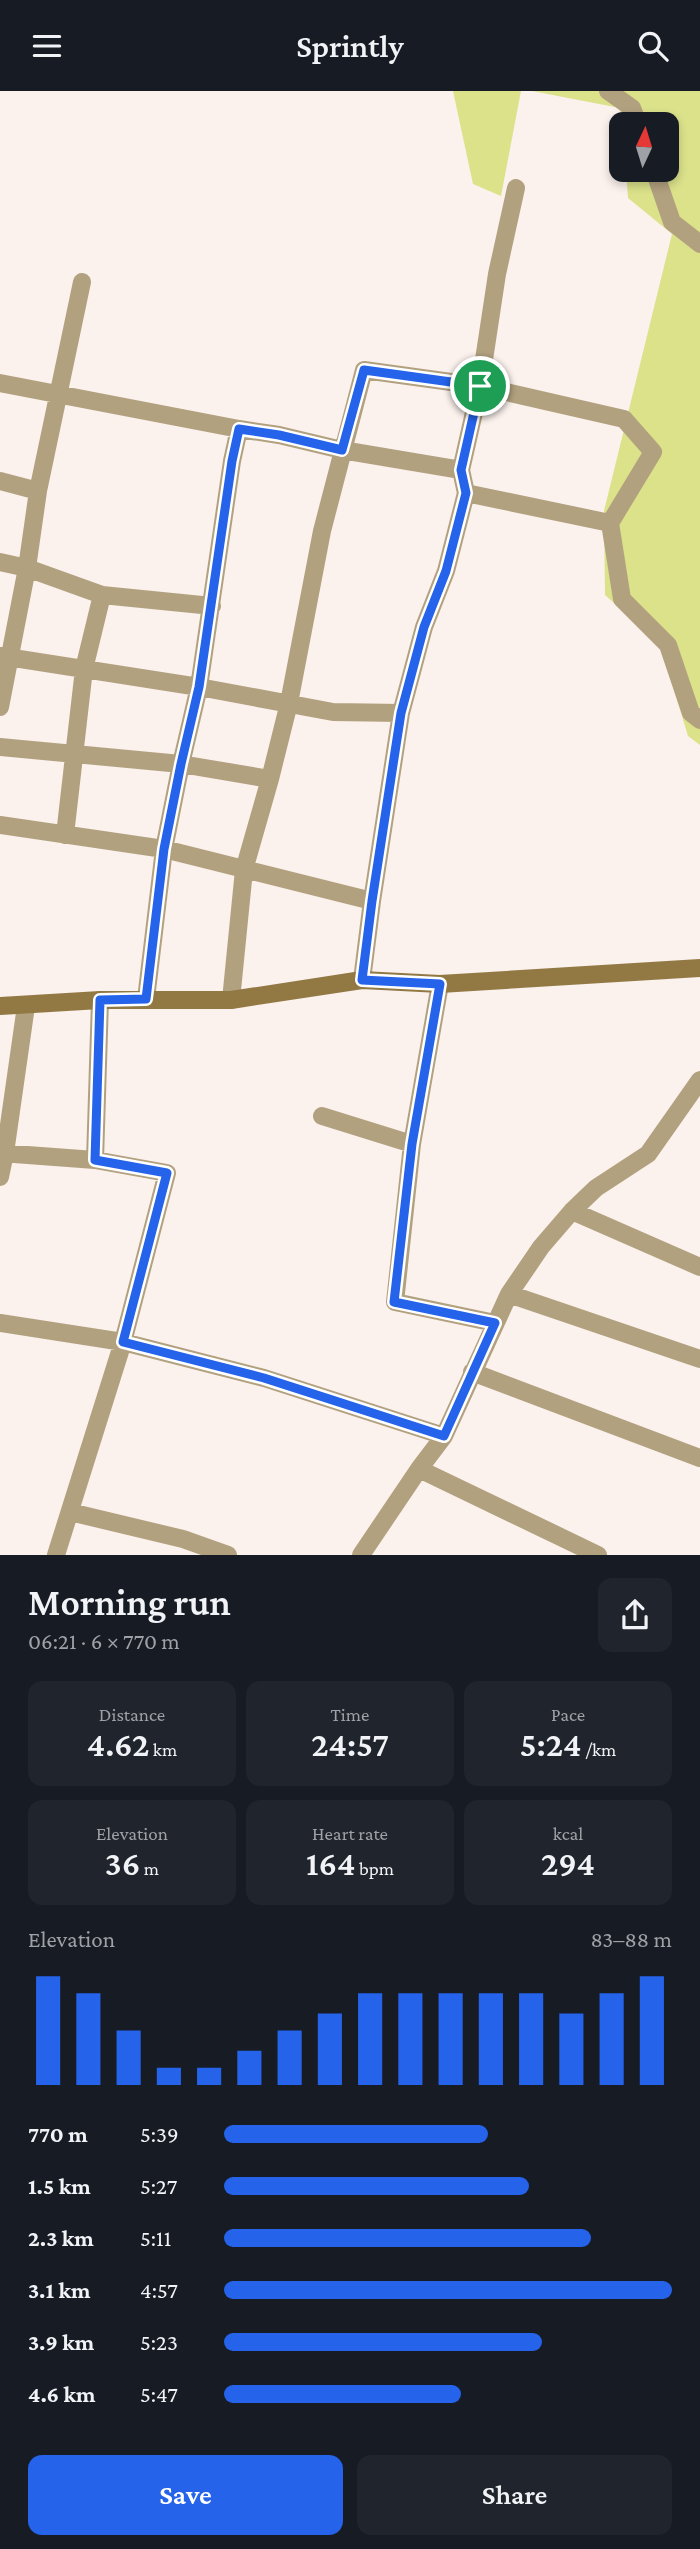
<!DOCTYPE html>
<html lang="en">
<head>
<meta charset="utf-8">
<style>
	:root { --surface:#171b24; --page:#20242c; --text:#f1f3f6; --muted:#9ea1a6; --accent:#2563eb }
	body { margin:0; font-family:"Crimson Pro",serif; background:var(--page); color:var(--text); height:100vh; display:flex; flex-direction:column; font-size:26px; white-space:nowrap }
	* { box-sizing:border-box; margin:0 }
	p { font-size:23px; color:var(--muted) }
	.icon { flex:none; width:38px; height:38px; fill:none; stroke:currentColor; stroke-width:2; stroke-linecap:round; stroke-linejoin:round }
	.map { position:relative; height:1464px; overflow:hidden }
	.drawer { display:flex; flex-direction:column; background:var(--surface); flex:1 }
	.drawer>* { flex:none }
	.needle { width:46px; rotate:4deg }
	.tools { position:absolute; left:609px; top:21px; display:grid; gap:14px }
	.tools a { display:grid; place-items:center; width:70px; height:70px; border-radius:14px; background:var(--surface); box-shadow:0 4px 10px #0003; font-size:35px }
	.pin { position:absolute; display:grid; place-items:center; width:60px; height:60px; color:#fff; margin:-30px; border:4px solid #fff; border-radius:50%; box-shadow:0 2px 7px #0007 }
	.round { display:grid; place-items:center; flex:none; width:74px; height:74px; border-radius:14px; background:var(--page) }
	.overview { display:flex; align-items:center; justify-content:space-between; height:119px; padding:0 28px }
	h1 { font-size:38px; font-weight:600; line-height:52px }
	.figures { display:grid; grid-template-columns:repeat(3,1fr); gap:10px; height:119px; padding:7px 28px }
	.figures div { display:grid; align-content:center; border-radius:14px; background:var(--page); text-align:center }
	.figures b { font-size:35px; font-weight:600 }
	.figures small { font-size:19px; font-weight:400 }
	.figures p { font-size:19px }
	.chart { height:196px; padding:14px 28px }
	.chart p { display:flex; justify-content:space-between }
	.chart svg { width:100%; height:126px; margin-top:7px; stroke:var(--accent); stroke-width:6 }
	.primary-button { display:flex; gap:14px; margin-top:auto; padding:14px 28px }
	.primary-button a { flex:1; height:80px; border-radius:14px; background:var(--accent); color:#fff; font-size:28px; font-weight:600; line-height:80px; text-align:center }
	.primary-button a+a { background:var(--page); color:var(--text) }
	ul { padding:0 28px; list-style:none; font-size:23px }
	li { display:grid; grid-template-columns:112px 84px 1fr; align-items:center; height:52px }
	li i { height:18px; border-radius:9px; background:var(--accent) }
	header { display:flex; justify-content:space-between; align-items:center; height:91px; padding:0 28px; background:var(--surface); font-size:32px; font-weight:600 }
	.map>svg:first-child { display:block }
	.green { fill:#dbe28a }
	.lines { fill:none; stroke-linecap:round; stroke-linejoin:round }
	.street { stroke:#b2a17f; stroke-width:18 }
	.secondary { stroke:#927944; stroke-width:18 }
	.route-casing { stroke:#fff; stroke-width:14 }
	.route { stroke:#2563eb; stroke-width:9 }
</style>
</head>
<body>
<header><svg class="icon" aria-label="menu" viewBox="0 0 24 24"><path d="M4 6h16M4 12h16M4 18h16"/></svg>Sprintly<svg class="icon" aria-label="search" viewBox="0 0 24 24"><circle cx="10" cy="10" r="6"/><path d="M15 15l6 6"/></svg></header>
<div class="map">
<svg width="700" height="1464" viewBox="0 0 700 1464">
	<rect width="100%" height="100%" fill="#fbf1ed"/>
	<path class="green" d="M453 0H521L501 105 473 93Z
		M532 0H700V654L688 645 660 553 605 504 604 420 672 143 628 107 626 79H667V33H622L620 17Z"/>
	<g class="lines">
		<path class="street" d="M608 0 632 17 638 33
			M654 79 672 131 700 153
			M0 292 239 338 279 344 342 359 461 379
			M0 390 38 400
			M466 402 610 432
			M0 471 27 477 102 504 212 515
			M0 565 199 596 333 621 401 622
			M0 616 27 477 38 400 82 191
			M0 656 181 673 270 688
			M0 734 164 758 372 810
			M65 744 84 578 102 504
			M362 889 372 810 401 622 424 536 446 480 466 402 461 379 480 295 497 183 516 97
			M146 908 164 758 181 673 199 596 232 370 239 338
			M231 909 244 779 270 688 289 612 322 440 364 279 480 295 624 328 653 361 610 432 622 508 668 554 691 622 700 629
			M322 1025 412 1053 440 893
			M412 1053 395 1211 495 1232
			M0 1062 95 1069 167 1082 123 1251 56 1464
			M95 1069 100 909
			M0 1086 5 1062 26 915
			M572 1120 700 1176
			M509 1203 700 1268
			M0 1232 123 1251 264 1287 444 1345
			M472 1281 700 1367
			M419 1378 598 1464
			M70 1421 183 1448 228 1464
			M361 1464 419 1378 444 1345 509 1203 541 1156 572 1120 596 1097 648 1063 700 989"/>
		<path class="secondary" d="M0 915 100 909H231L362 889 440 893 700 877"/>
	</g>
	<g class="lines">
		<g class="route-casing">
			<path id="route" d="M364 279 480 295 461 379 466 402 446 480 424 536 401 622 372 810 362 889 440 893 412 1053 394 1211 495 1232 444 1345 264 1287 123 1251 167 1082 95 1069 100 909 146 908 164 758 181 673 199 596 232 370 239 338 279 344 342 359Z"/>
		</g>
		<use href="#route" class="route"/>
	</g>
</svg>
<div class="tools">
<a><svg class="needle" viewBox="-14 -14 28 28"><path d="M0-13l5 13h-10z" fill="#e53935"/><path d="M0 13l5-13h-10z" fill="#9ea1a6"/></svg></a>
</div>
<div class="pin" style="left:480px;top:295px;background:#1e9e55"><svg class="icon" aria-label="arrive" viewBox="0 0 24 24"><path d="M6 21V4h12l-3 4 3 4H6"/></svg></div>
</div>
<section class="drawer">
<div class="overview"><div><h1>Morning run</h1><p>06:21 · 6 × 770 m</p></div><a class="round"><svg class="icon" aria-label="share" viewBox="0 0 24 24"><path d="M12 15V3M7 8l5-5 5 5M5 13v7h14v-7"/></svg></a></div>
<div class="figures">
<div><p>Distance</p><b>4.62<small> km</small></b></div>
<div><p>Time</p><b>24:57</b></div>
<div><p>Pace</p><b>5:24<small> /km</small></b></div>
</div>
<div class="figures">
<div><p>Elevation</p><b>36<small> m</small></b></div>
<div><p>Heart rate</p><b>164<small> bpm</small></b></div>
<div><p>kcal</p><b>294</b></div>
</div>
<div class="chart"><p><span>Elevation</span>83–88 m</p>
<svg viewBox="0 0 160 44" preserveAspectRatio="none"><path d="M5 44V6M15 44V12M25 44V25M35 44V38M45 44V38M55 44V32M65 44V25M75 44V19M85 44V12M95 44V12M105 44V12M115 44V12M125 44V12M135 44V19M145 44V12M155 44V6"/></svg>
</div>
<ul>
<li><b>770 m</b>5:39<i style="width:59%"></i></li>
<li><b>1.5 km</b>5:27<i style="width:68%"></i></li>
<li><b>2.3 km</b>5:11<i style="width:82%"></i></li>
<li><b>3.1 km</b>4:57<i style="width:100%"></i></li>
<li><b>3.9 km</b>5:23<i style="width:71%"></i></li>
<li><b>4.6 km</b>5:47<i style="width:53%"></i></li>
</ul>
<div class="primary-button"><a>Save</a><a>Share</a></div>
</section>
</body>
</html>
